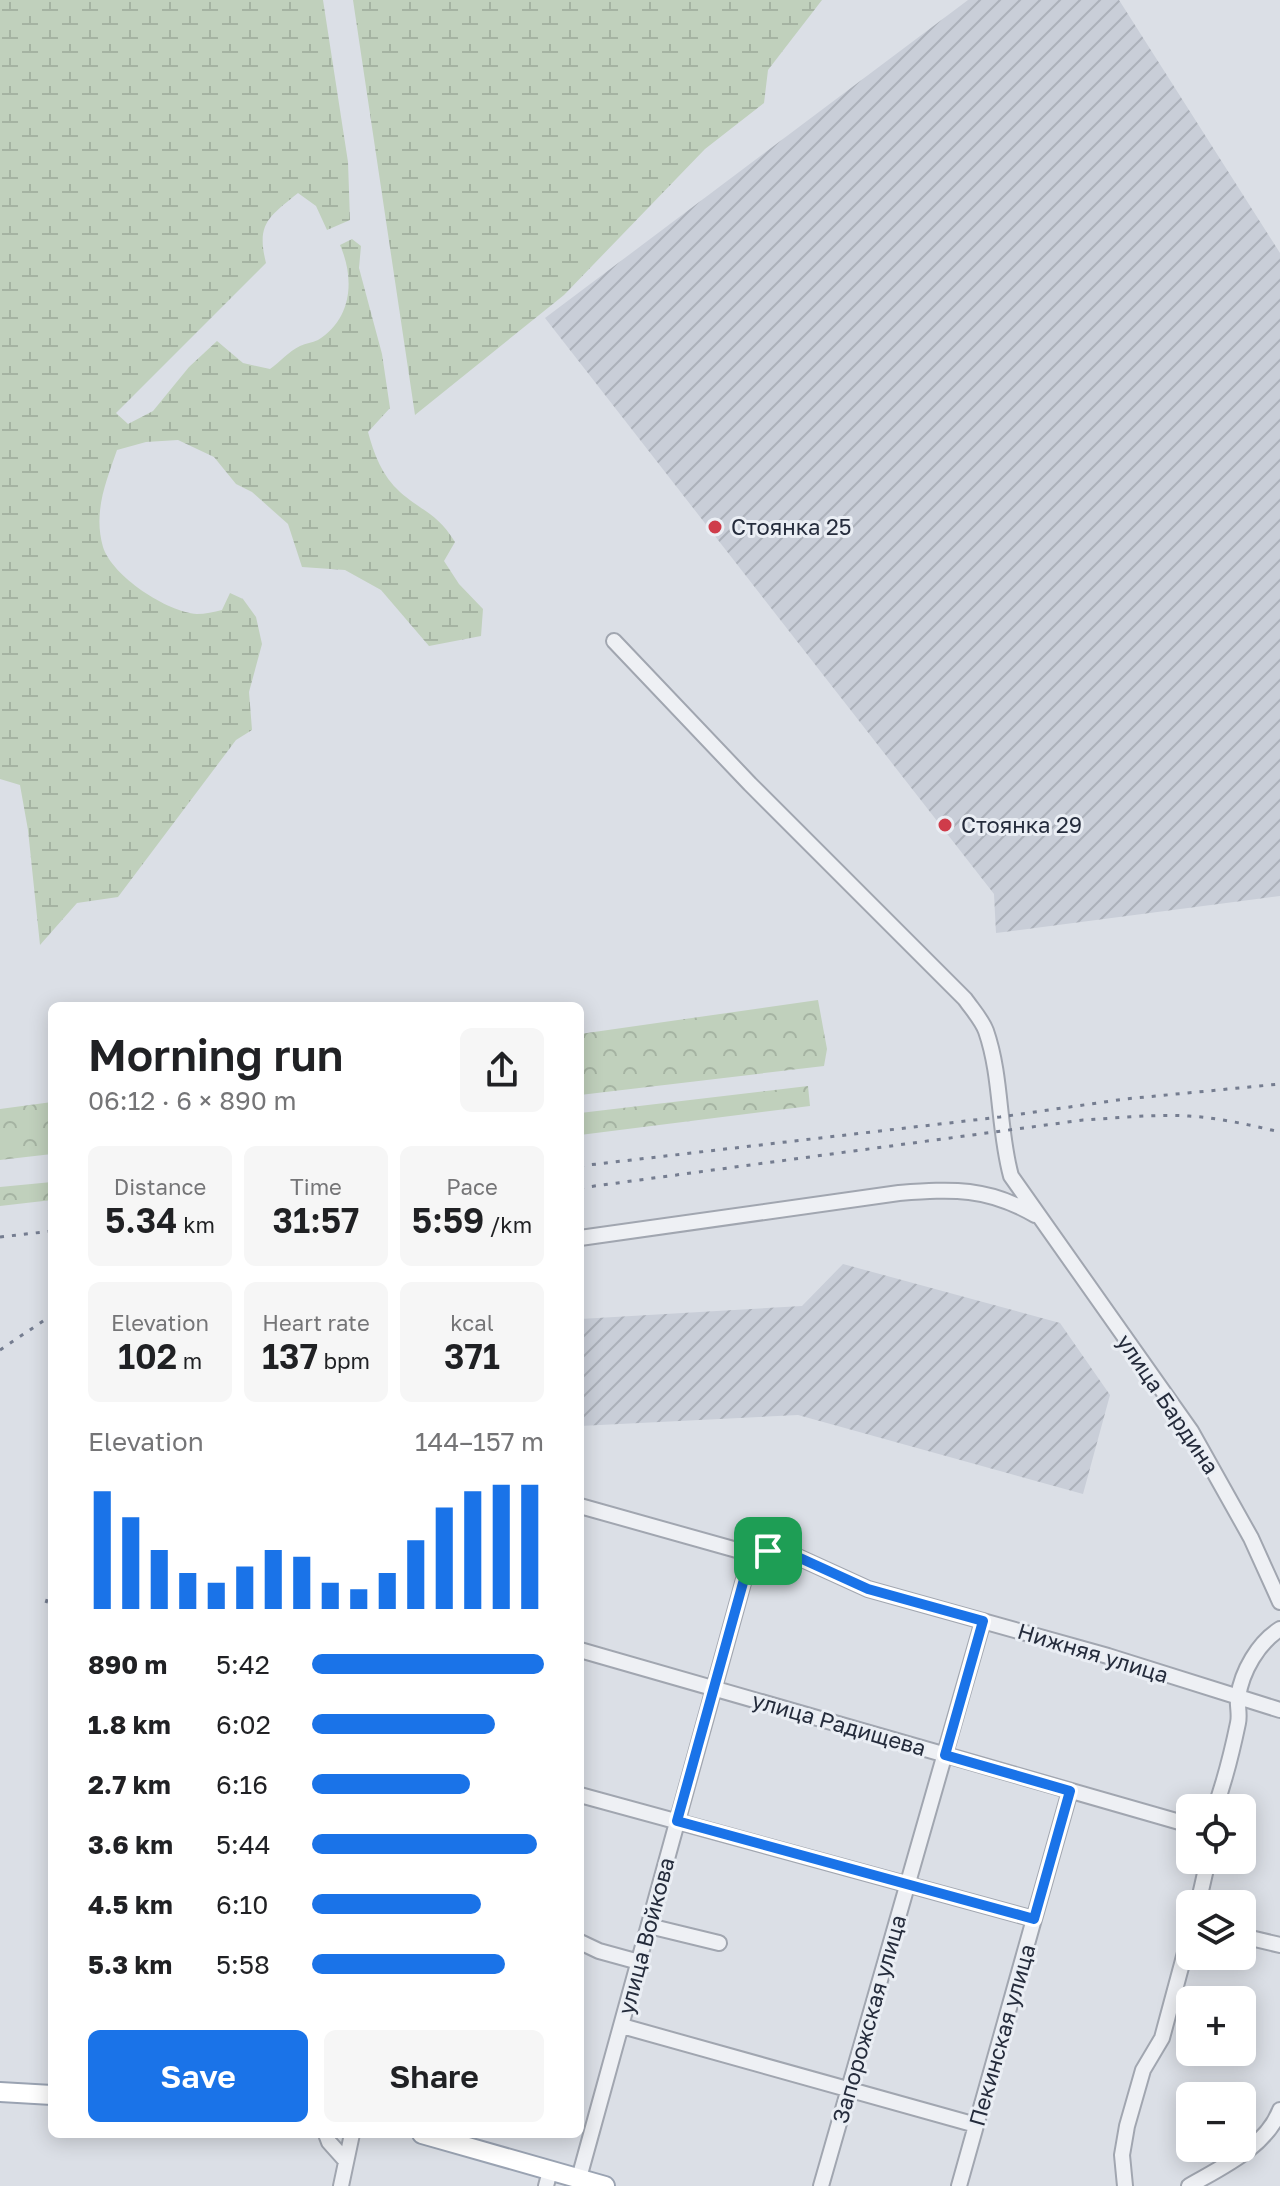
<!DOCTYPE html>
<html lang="en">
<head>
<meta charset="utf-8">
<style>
	:root { --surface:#fff; --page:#f6f6f6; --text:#202124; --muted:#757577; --accent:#1a73e8 }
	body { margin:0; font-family:"Golos Text",sans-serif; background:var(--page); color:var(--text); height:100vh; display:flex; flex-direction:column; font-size:30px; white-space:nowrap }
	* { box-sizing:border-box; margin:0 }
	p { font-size:26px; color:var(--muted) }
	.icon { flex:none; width:44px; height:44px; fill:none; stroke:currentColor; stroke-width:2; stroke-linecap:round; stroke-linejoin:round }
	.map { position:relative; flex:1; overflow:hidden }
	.side { position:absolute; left:48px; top:1002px; width:536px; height:1136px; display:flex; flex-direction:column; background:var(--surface); border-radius:12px; box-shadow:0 4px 20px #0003 }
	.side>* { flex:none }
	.fabs { position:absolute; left:1176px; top:1794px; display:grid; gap:16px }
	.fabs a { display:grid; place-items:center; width:80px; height:80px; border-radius:12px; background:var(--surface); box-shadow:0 4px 20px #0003; font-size:40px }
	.pin { position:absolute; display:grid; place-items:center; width:68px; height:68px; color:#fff; margin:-34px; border-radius:16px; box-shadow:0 4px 12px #0006 }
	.round { display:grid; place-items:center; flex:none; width:84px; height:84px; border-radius:12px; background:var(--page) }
	.head { display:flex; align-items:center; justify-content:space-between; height:136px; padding:0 40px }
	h1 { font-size:44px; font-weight:600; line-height:60px }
	.stats { display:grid; grid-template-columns:repeat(3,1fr); gap:12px; height:136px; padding:8px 40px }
	.stats div { display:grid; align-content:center; border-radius:12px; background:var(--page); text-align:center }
	.stats b { font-size:34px; font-weight:600 }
	.stats small { font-size:22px; font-weight:400 }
	.stats p { font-size:22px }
	.chart { height:224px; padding:16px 40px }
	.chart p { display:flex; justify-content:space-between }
	.chart svg { width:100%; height:144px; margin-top:8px; stroke:var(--accent); stroke-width:6 }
	.button { display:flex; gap:16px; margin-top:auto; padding:16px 40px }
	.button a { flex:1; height:92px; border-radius:12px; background:var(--accent); color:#fff; font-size:32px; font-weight:600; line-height:92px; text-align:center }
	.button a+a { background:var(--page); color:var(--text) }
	ul { padding:0 40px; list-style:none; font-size:26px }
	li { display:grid; grid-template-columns:128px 96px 1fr; align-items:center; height:60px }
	li i { height:20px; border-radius:10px; background:var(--accent) }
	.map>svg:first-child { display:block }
	.industrial { fill:url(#industrial-furrows) }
	.forest { fill:url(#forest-crowns) }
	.wetland { fill:url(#wetland-marsh) }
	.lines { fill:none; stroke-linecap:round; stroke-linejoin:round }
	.minor-casing { stroke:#a1a6b0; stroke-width:18 }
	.major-casing { stroke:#9aa3b2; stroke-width:22 }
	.minor { stroke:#eef0f4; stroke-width:14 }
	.major { stroke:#fff; stroke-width:18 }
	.rail { stroke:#757d90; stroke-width:3; stroke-dasharray:4 8; stroke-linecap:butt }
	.route-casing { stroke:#fff; stroke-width:16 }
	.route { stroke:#1a73e8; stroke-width:10 }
	.poi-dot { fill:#cf3c4a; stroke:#eaeef4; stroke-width:3 }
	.labels { text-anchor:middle; stroke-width:6; stroke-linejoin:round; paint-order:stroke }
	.poi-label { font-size:22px; fill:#252c3c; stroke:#eaeef4; text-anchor:start }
	.street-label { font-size:22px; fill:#252c3c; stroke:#eaeef4 }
</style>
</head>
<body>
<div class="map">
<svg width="1280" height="2186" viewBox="0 0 1280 2186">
	<defs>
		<pattern id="industrial-furrows" width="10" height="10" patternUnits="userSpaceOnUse" patternTransform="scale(2)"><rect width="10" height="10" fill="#c9ced8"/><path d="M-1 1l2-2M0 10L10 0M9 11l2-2" fill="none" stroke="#acb1ba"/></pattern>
		<pattern id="forest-crowns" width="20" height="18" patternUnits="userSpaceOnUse" patternTransform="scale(2)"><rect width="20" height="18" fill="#c0d0bc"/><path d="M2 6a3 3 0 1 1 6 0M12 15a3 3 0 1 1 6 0" fill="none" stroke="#a5b3a2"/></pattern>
		<pattern id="wetland-marsh" width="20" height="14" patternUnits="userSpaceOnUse" patternTransform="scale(2)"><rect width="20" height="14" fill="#c0d0bc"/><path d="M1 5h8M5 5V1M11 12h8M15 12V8" fill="none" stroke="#a5b3a2"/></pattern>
	</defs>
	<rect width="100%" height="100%" fill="#dbdfe6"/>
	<path class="industrial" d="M968 0H1119L1280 253V896L996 933 994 894 545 318Z
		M843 1264 1060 1323 1110 1395 1083 1494 798 1415 580 1426V1319L802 1306Z"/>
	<path class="forest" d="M818 1000 827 1049 824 1066 580 1095V1034Z
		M808 1086 810 1106 580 1135V1113Z
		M52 1102V1154L0 1160V1109Z
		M52 1182V1200L0 1206V1187Z"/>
	<path class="wetland" d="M0 0H323L348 162 350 220 327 230 316 206 298 193C269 217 256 223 266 263L116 413 128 424 153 411 189 367 217 341 243 363 270 369C280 362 289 351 300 346 306 343 312 343 318 340 352 319 355 279 340 245L352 239 361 246 359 268 382 354 390 408 368 432C374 454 382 476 400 492 423 512 437 513 455 542L444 561 459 584 483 609 481 636 429 646 381 590 345 570 302 567 288 524 252 492 236 484 214 457 178 440 146 442 117 450C106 482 93 512 103 547 112 576 167 612 197 614 205 614 214 612 222 610L230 593 243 599 256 617 262 644 249 692 252 730 236 740 118 897 77 903 40 945 28 830 20 785 0 779Z
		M353 0H822L768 70 764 103 705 149 564 295 415 415Z"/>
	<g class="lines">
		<g class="minor-casing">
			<path id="minor" d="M614 641 750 784 965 999C972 1009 982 1020 986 1031 1002 1077 998 1129 1011 1176L1191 1431 1251 1538 1280 1602
				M580 1238 899 1193C953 1189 987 1187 1035 1215
				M580 1506 751 1554 768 1551 789 1553 868 1589 1108 1656 1280 1710
				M580 1650 1190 1825
				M580 1795 1034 1919
				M1215 1808C1225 1780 1232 1752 1238 1723 1240 1714 1237 1706 1238 1697 1242 1671 1258 1643 1280 1629
				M1198 1904 1208 1860
				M649 1926 719 1943
				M1242 1936 1280 1945
				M580 1942 599 1951 639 1962
				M622 2026 976 2125
				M326 2134 329 2142 346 2161
				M579 2178 751 1554
				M341 2186 352 2134
				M546 2186 550 2171
				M821 2186 983 1621
				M959 2186 1070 1791
				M1125 2186 1122 2155 1127 2126 1143 2070 1162 2038 1190 1934
				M1189 2186C1222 2167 1266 2147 1280 2110"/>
		</g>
		<g class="major-casing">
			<path id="major" d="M0 2092 52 2095
				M422 2134 605 2186"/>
		</g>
		<use href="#minor" class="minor"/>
		<use href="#major" class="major"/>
		<path class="rail" d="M580 1166 1000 1117 1125 1099 1280 1084
			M580 1188 1083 1120C1118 1118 1154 1114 1189 1116 1220 1118 1250 1125 1280 1132
			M0 1237 52 1231
			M0 1350 52 1315
			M46 1603 52 1583"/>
	</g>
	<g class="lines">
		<g class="route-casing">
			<path id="route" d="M768 1551 789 1553 868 1589 983 1621 945 1755 1070 1791 1034 1919 677 1821 751 1554Z"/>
		</g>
		<use href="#route" class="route"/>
	</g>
	<g class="poi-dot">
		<circle cx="715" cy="527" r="8"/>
		<circle cx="945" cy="825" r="8"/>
	</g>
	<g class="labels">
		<g class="poi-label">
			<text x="731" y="535">Стоянка 25</text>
			<text x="961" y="833">Стоянка 29</text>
		</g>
		<g class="street-label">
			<text transform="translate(1168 1404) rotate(56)" y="8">улица Бардина</text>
			<text transform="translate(1093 1653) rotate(17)" y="8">Нижняя улица</text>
			<text transform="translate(839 1724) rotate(16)" y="8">улица Радищева</text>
			<text transform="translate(646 1936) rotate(-75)" y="8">улица Войкова</text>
			<text transform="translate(869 2019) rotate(-74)" y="8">Запорожская улица</text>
			<text transform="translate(1002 2035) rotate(-74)" y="8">Пекинская улица</text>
		</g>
	</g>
</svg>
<div class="fabs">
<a><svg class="icon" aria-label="locate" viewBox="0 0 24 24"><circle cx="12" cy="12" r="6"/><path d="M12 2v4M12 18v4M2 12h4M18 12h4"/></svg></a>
<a><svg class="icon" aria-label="layers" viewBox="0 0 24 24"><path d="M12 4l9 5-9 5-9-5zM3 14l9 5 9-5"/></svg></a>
<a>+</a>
<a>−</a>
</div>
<div class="pin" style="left:768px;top:1551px;background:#1e9e55"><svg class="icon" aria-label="arrive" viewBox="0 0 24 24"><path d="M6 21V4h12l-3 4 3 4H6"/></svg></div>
<section class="side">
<div class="head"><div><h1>Morning run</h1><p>06:12 · 6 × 890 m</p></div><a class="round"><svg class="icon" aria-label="share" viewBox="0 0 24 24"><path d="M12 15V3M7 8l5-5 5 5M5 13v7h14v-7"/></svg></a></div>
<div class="stats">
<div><p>Distance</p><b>5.34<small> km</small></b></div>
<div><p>Time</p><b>31:57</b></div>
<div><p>Pace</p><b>5:59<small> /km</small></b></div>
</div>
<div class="stats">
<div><p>Elevation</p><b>102<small> m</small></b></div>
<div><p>Heart rate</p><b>137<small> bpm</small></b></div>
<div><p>kcal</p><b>371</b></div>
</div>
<div class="chart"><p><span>Elevation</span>144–157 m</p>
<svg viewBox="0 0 160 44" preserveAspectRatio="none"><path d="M5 44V8M15 44V16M25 44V26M35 44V33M45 44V36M55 44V31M65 44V26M75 44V28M85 44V36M95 44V38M105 44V33M115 44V23M125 44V13M135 44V8M145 44V6M155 44V6"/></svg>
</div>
<ul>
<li><b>890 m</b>5:42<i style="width:100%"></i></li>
<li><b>1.8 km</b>6:02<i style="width:79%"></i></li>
<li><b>2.7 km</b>6:16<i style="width:68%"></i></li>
<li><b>3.6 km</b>5:44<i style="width:97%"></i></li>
<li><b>4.5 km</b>6:10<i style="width:73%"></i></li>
<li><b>5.3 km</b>5:58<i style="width:83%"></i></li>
</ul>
<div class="button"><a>Save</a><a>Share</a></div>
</section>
</div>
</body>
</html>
